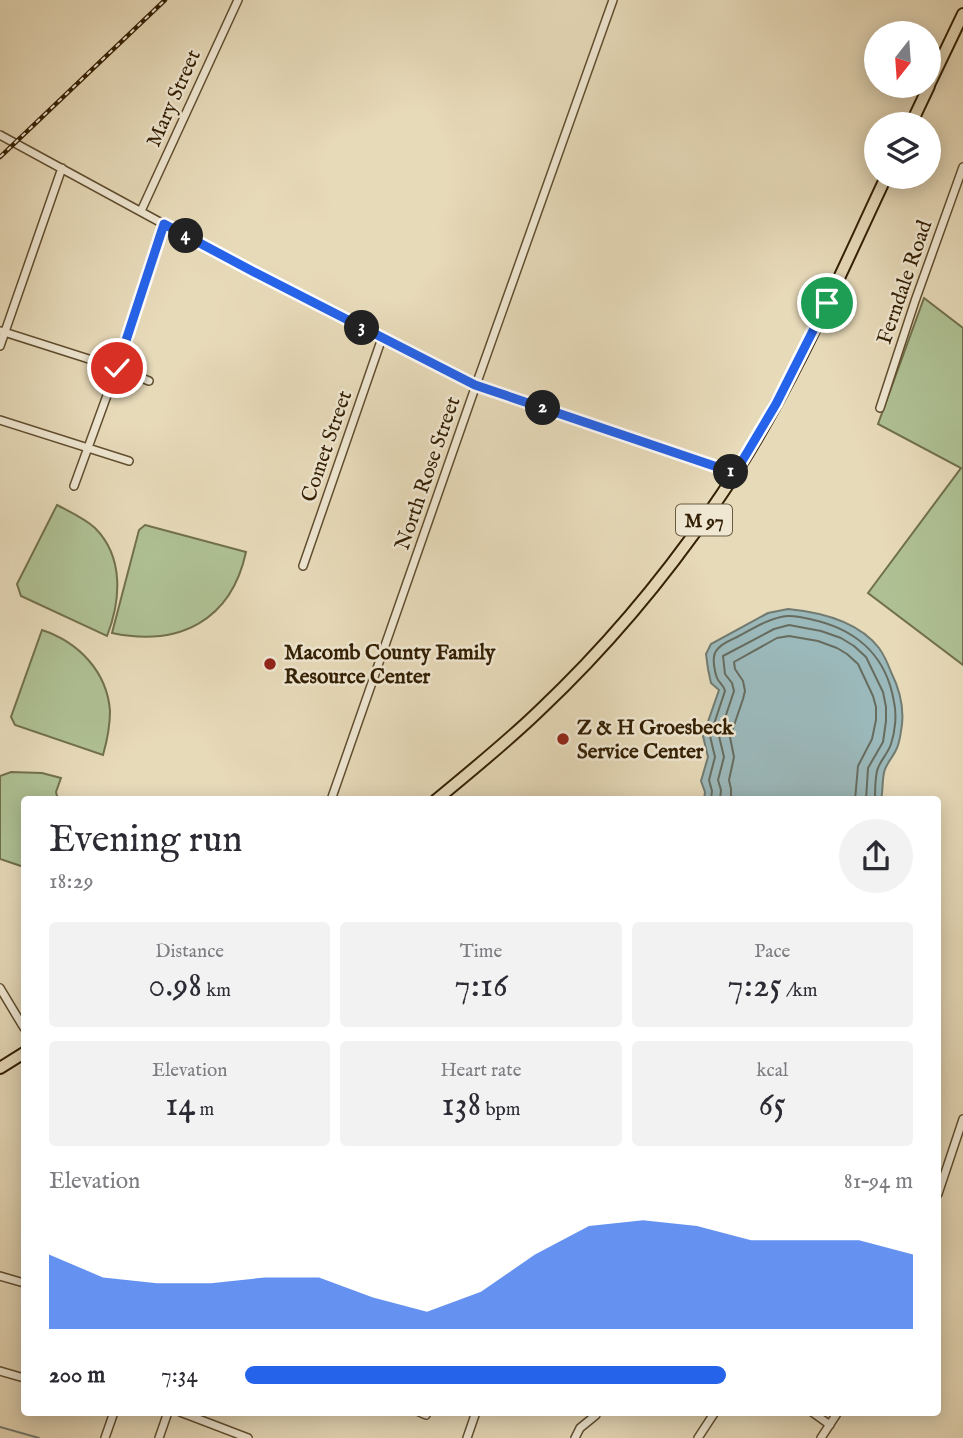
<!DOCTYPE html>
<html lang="en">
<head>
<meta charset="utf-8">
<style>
	:root { --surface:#fff; --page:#f2f2f3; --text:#2b2b33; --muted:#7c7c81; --accent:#2563eb }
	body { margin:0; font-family:"IM FELL English",serif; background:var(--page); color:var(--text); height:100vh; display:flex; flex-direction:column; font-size:26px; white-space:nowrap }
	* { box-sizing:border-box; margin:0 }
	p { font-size:23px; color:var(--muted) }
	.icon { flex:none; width:38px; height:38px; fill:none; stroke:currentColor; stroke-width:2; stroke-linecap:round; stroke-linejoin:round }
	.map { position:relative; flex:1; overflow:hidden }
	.details { position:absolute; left:21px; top:796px; width:920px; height:620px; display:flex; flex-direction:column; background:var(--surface); border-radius:7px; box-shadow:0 4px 18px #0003 }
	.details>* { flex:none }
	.needle { width:46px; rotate:197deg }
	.tools { position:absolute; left:864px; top:21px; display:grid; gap:14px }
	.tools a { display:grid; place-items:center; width:77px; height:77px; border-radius:50%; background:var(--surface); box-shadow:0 4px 18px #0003; font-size:35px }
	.pin { position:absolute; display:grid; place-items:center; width:60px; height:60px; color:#fff; margin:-30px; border:4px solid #fff; border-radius:50%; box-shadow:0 2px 7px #0007 }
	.km { position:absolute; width:35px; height:35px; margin:-18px; border-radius:50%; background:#222; color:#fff; font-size:19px; line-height:35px; text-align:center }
	.round { display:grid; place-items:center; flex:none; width:74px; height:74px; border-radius:37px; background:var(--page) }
	.headline { display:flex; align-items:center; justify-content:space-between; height:119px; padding:0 28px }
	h1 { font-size:38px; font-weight:600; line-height:52px }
	.metrics { display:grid; grid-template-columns:repeat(3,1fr); gap:10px; height:119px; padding:7px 28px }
	.metrics div { display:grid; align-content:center; border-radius:7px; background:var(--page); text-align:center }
	.metrics b { font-size:35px; font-weight:600 }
	.metrics small { font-size:19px; font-weight:400 }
	.metrics p { font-size:19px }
	.chart { height:196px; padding:14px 28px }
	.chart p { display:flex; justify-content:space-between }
	.chart svg { width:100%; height:126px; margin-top:7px; fill:var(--accent); opacity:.7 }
	ul { padding:0 28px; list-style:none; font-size:23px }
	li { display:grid; grid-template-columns:112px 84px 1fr; align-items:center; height:52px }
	li i { height:18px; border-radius:9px; background:var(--accent) }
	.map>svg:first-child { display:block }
	.green { fill:#afc194; stroke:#71704c; stroke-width:2 }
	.water { fill:#9bb8ba; stroke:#717b71; stroke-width:2 }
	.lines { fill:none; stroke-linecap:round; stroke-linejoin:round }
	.shore { stroke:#676c5e; stroke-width:2 }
	.stream { stroke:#717b71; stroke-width:2 }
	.minor-casing { stroke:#604e30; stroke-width:10 }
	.primary-casing { stroke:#331f03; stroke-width:14 }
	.minor { stroke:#efe7d2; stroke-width:7 }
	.primary { stroke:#e7dab9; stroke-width:10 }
	.rail-casing { stroke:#331f03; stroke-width:4.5 }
	.rail { stroke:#efe7d2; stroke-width:2; stroke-dasharray:5; stroke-linecap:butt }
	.route-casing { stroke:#fff; stroke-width:14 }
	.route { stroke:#2563eb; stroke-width:9 }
	.poi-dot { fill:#8f2418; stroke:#efe7d2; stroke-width:2.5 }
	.labels { text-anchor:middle; stroke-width:5; stroke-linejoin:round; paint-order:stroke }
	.shield { fill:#efe7d2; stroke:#6b5b41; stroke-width:2 }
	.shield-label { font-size:19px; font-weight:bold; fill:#331f03 }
	.street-label { font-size:21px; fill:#331f03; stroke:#efe7d2 }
	.poi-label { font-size:21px; font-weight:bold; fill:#331f03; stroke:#efe7d2; text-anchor:start }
</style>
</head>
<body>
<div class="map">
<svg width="963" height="1438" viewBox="0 0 963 1438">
	<rect width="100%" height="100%" fill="#e7dab9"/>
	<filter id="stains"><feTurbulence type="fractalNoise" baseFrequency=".00286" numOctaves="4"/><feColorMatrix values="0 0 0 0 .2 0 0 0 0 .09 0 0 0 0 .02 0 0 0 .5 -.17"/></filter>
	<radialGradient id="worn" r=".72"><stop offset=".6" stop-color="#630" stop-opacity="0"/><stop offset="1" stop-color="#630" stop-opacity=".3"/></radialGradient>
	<path class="green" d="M924 298 963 328V665L868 593 961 468 878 424Z
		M57 505C70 512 84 518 95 528 124 557 121 600 107 636L21 596 17 584Z
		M145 525 246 552C231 621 179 647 112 633L139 530Z
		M42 630C78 642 107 671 110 711 110 726 107 741 103 755L15 725 11 717Z
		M11 772 42 773 61 778 56 792 58 800H24V867L0 859V776Z"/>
	<path class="water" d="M788 609C819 612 858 621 879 648 884 655 888 664 891 672 899 688 904 705 902 724 901 731 900 743 896 750 893 757 885 765 884 773 882 782 883 791 881 800H704L705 792 701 781 708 757 703 736 719 690 711 683 708 669 706 654 711 644 768 613Z"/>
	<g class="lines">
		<path class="shore" d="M711 800 712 791 709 780 715 757 710 736 725 691C724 685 719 683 717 678 715 673 713 662 714 657 715 646 729 641 737 637 752 629 769 618 787 616 797 615 808 619 818 621 860 632 887 659 894 702 897 715 895 732 891 744 888 753 881 760 878 768 875 775 875 791 875 800
			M720 800 721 790 718 780 724 757 719 736 734 691 732 683 725 674 723 656 774 629 789 625 821 631 841 638 854 646 866 657 883 692 886 707V721L883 742 868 768 866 800
			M731 800V789L729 780 734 757 730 737 743 699 745 691 743 681 735 669 734 662 777 638 789 636 818 641 837 648 847 654 858 664 873 696 876 707V720L872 739 858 766 855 800"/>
		<path class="stream" d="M0 1427 39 1438"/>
		<g class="minor-casing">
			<path id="minor" d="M0 135 202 245 476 385 735 473
				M141 211 238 0
				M1 331 117 368 149 381
				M0 346 62 168
				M880 408 915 301 963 167
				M0 420 129 461
				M74 486 117 368 164 224
				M303 566 382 338
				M331 800 476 385 613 0
				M0 988 24 1028
				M938 1194 963 1119
				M0 1276 24 1283
				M0 1371 24 1378
				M180 1412 248 1438
				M419 1412 426 1415
				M812 1412 830 1425
				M105 1438 114 1412
				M159 1438 168 1412
				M467 1438 476 1412
				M575 1438 580 1428 596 1415
				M698 1438 715 1412
				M821 1438 838 1412"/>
		</g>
		<g class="primary-casing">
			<path id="primary" d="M929 85 963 14
				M911 124 929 86
				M436 800C471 771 507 742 540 710 614 640 680 559 735 474 795 380 839 277 886 177
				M0 1068 24 1053"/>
		</g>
		<use href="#minor" class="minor"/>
		<use href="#primary" class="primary"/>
		<g class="rail-casing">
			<path id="rail" d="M0 157 165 0"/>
		</g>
		<use href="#rail" class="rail"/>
	</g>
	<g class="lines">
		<g class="route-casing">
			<path id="route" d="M117 368 164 224 254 272 475 385 735 473 776 404 827 303"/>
		</g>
		<use href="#route" class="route"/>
	</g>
	<g class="poi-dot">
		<circle cx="270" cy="664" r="7"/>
		<circle cx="563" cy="739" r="7"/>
	</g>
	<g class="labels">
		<rect class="shield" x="676" y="504.5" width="56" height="31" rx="5"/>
		<g class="shield-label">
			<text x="704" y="527">M 97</text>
		</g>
		<g class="street-label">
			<text transform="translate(173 98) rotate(-66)" y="7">Mary Street</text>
			<text transform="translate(904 282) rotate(-71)" y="7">Ferndale Road</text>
			<text transform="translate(326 446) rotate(-71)" y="7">Comet Street</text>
			<text transform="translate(427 473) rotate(-71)" y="7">North Rose Street</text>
		</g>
		<g class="poi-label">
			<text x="284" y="659">Macomb County Family<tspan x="284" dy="24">Resource Center</tspan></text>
			<text x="577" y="734">Z &amp; H Groesbeck<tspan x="577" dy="24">Service Center</tspan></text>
		</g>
	</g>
	<rect width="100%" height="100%" filter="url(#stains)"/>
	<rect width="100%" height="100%" fill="url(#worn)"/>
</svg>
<div class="tools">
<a><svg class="needle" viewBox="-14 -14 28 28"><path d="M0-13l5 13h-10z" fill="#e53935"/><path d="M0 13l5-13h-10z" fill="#7c7c81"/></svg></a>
<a><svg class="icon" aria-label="layers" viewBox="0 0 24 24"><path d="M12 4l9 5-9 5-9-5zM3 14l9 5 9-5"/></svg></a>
</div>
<div class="pin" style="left:827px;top:303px;background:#1e9e55"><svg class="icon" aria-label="arrive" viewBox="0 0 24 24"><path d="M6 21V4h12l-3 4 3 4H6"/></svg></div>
<div class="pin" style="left:117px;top:368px;background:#d93025"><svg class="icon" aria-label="check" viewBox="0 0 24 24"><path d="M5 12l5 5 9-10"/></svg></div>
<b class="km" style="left:731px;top:472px">1</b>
<b class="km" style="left:543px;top:408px">2</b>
<b class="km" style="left:362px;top:328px">3</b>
<b class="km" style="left:186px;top:236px">4</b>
<section class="details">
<div class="headline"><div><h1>Evening run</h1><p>18:29</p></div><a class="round"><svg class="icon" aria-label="share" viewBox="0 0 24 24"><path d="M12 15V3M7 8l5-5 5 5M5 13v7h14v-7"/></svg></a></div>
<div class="metrics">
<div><p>Distance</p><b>0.98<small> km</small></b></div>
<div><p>Time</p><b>7:16</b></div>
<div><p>Pace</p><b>7:25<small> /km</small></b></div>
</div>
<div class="metrics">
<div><p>Elevation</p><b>14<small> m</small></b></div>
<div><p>Heart rate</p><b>138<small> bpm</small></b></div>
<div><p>kcal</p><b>65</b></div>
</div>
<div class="chart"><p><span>Elevation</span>81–94 m</p>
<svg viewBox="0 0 160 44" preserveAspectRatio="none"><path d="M0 44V18L10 26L20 28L30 28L40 26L50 26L60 33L70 38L80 31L90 18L100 8L110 6L120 8L130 13L140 13L150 13L160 18V44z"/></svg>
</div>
<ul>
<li><b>200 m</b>7:34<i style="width:72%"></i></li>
</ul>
</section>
</div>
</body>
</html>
